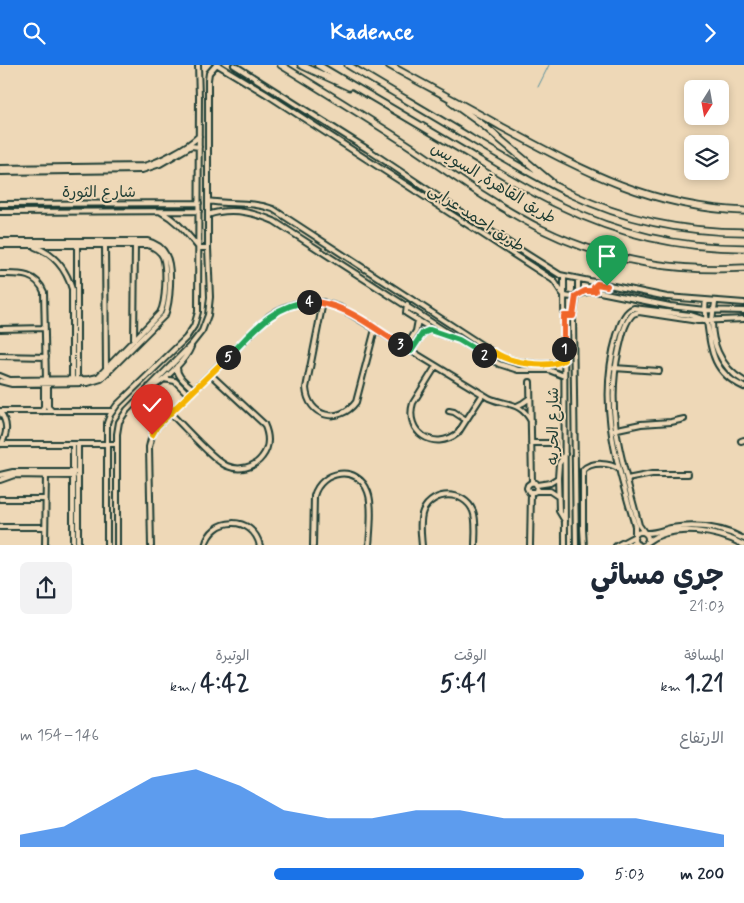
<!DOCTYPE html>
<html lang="ar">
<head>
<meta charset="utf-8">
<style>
	:root { --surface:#fff; --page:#f2f2f3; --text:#1f2937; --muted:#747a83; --accent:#1a73e8 }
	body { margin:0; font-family:Mynerve,"Playpen Sans Arabic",sans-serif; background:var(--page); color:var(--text); direction:rtl; height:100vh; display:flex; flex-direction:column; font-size:19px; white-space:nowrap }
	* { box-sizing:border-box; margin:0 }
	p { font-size:16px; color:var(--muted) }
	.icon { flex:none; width:28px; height:28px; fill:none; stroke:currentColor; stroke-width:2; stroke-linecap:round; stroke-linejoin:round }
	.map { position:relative; height:480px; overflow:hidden; direction:ltr }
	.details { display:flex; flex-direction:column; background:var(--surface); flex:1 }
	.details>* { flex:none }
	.needle { width:32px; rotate:191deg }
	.buttons { position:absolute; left:684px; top:15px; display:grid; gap:10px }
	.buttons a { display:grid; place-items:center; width:45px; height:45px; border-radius:8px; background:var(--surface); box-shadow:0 2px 8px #0003; font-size:25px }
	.pin { position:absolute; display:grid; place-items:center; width:42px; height:42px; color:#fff; margin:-51px -21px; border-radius:50% 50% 50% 0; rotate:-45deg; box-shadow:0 0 5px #0007 }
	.pin .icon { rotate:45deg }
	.km { position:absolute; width:25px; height:25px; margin:-12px; border-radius:50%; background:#222; color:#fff; font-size:14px; line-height:25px; text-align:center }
	.round { display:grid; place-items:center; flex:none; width:52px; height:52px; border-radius:8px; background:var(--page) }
	.summary { display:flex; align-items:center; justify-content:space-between; height:85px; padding:0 20px }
	h1 { font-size:28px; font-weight:700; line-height:38px }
	.metrics { display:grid; grid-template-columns:repeat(3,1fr); gap:8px; height:85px; padding:5px 20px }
	.metrics div { display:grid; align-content:center }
	.metrics b { font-size:25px; font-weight:700 }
	.metrics small { font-size:14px; font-weight:400 }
	.metrics p { font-size:14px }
	.chart { height:140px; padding:10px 20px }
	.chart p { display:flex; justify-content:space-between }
	.chart svg { width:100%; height:90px; margin-top:5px; fill:var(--accent); opacity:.7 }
	ul { padding:0 20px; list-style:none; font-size:16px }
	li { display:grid; grid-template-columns:80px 60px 1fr; align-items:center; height:38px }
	li i { height:12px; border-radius:6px; background:var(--accent) }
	header { display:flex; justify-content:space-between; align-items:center; height:65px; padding:0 20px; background:var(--accent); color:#fff; font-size:22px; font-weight:700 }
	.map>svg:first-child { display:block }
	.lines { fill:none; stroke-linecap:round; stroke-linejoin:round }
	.stream { stroke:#5a909d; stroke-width:1 }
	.minor-casing { stroke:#1f3d34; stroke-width:8 }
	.highway-casing { stroke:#1f3d34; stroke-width:9 }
	.minor { stroke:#eed8b7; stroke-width:4 }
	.highway { stroke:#eed8b7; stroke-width:5.5 }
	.split-1-casing { stroke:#fff; stroke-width:10 }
	.split-2-casing { stroke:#fff; stroke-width:10 }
	.split-3-casing { stroke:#fff; stroke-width:10 }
	.split-4-casing { stroke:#fff; stroke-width:10 }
	.split-5-casing { stroke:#fff; stroke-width:10 }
	.split-6-casing { stroke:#fff; stroke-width:10 }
	.split-1 { stroke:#f0652b; stroke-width:6 }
	.split-2 { stroke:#f5b400; stroke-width:6 }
	.split-3 { stroke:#22a559; stroke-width:6 }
	.split-4 { stroke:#f0652b; stroke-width:6 }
	.split-5 { stroke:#22a559; stroke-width:6 }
	.split-6 { stroke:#f5b400; stroke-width:6 }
	.labels { text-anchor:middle; stroke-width:4; stroke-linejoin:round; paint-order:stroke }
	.street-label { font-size:16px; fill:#1f3d34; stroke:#eed8b7 }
</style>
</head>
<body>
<header><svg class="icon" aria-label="forward" viewBox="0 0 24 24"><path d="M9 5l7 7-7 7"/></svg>Kadence<svg class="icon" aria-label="search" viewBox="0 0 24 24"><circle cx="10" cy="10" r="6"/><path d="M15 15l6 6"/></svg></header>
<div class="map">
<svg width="744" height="481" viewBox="0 0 744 481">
	<rect width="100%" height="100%" fill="#eed8b7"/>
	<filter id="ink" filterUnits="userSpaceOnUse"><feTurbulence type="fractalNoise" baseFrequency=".02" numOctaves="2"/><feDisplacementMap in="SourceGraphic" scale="10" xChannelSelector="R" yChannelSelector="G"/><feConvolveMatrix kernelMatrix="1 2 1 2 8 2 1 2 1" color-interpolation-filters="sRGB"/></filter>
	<g filter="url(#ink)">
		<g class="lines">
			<path class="stream" d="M538 22 549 0"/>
			<g class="minor-casing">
				<path id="minor" d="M218 0 266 29 553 215C557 219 559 224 563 229 570 237 584 225 595 226L670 241 705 245 744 246
					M234 0 367 84 473 155 560 210 667 232 744 238
					M0 103 144 101C160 97 188 82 199 71
					M0 107 142 105 160 99 191 81 199 82
					M208 136C230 140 251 136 273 144L497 290C514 297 547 304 564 295
					M0 139 199 138
					M0 147 199 146
					M161 147C178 156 187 169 199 183H208
					M208 150C230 142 253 147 274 156L459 275 499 299 518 305H549L564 311
					M0 176H147C155 178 162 182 166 190 173 202 170 238 165 250L101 314 88 318 12 319 0 316
					M77 179V314
					M0 180H148C154 182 160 186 163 192 167 204 166 237 160 248L98 312 89 314 10 315 0 311
					M105 180 106 304
					M35 182C54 189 66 204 72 224V314
					M0 209C18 209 36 207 44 227L46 315 44 317V341L42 346
					M564 211 565 481
					M706 236C704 243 706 249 707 256 711 286 713 308 744 322
					M715 236C715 241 714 244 713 248 709 274 720 303 744 316
					M323 237 306 323C308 352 339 360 356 337L375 264
					M407 240 406 248 440 269 454 273
					M0 264 45 263
					M134 275 135 180
					M406 282 416 266 418 255
					M411 286 423 268 431 265
					M0 291 46 292
					M177 301C176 312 187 318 194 325
					M436 301 413 338C404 367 434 387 458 368L483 329
					M614 303 659 306
					M164 314 175 316 189 330
					M530 317 532 417 528 420 527 423 529 427H534L536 426 537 421 535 418 532 417
					M48 318V342L52 346
					M149 322C160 322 187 293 191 282
					M517 341 523 338 530 333
					M0 346H112
					M449 346 454 347 466 355
					M0 347C8 357 8 369 1 379
					M170 348C183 360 213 395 227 401 239 406 254 403 262 392 270 382 269 370 264 359L210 309
					M613 365 641 359 671 357 684 354
					M741 376 744 375
					M531 378H554
					M1 379H117
					M73 380V481
					M78 380V481
					M565 389 559 399 558 413 559 446 565 456
					M0 410 13 407H75
					M627 414 652 409H688
					M0 415 14 410 74 411
					M537 420 550 418 558 413
					M536 426H550L559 432
					M0 434H45
					M0 462H45
					M644 467 639 460C623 398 604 349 619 284 622 272 624 258 633 249L639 247 698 256 744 254
					M634 474a7 7 0 1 1 14 0a7 7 0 1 1-14 0Z
					M645 468C654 469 662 465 671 463 697 459 721 462 744 474
					M635 470V461C616 395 597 338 617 270 621 260 623 247 634 243L690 250 705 255
					M647 477C672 458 719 466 744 480
					M45 481 46 409
					M107 481V358L110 350 117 340 186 273 194 261 198 247 199 32 198 0
					M117 481V369L119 357 127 345 191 280 202 266 208 250 210 232 208 183V15L209 8 216 0
					M151 481 149 382 152 370 157 361 269 251C290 236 315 233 339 242L489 333C507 341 520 336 531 356
					M205 481C212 451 253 450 260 481
					M313 481 314 431C321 405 358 399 368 427 373 440 370 466 369 481
					M422 481C421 469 419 456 423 446 433 425 464 425 473 446 477 456 475 470 475 481
					M530 481 531 427
					M576 481 573 251 578 225V214
					M584 481 583 464V405C592 396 610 398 619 404
					M616 481 635 471
					M626 481 632 479H637"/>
			</g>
			<g class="highway-casing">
				<path id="highway" d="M281 0C325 27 369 54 413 83 454 111 496 141 541 164 604 195 674 207 744 203
					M301 0 349 22
					M318 0C366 28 414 57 462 85 494 104 526 125 561 141 618 169 680 183 744 183
					M348 0C389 25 431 49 472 74 504 93 537 113 571 129 625 155 685 167 744 167
					M389 0C427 21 465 41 502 62 584 106 649 142 744 146
					M451 37 483 60 551 117"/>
			</g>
			<use href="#minor" class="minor"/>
			<use href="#highway" class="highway"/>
		</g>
	</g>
	<g class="lines" filter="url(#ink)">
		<g class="split-1-casing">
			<path id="split-1" d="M564 284V251H573L576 231 585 226H595L594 222 597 219 607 221"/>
		</g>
		<g class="split-2-casing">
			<path id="split-2" d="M484 290 492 295 494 287C509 298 548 304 564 295V284"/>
		</g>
		<g class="split-3-casing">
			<path id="split-3" d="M400 279 411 286 423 268 430 265 459 275 484 290"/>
		</g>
		<g class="split-4-casing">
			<path id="split-4" d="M309 237C342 236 373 263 400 279"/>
		</g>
		<g class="split-5-casing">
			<path id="split-5" d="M228 292C252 268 273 239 309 237"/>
		</g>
		<g class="split-6-casing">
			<path id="split-6" d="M152 370 157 361 228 292"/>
		</g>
		<use href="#split-1" class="split-1"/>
		<use href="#split-2" class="split-2"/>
		<use href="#split-3" class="split-3"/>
		<use href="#split-4" class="split-4"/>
		<use href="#split-5" class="split-5"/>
		<use href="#split-6" class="split-6"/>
	</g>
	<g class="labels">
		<g class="street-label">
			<text transform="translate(494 117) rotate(31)" y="6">طريق القاهرة, السويس</text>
			<text x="99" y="132">شارع الثورة</text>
			<text transform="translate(477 152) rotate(33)" y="6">طريق احمد عرابى</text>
			<text transform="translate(552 361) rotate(-90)" y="6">شارع الحريه</text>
		</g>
	</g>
</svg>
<div class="buttons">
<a><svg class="needle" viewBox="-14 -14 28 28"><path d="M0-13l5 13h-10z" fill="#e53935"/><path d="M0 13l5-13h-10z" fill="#747a83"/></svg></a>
<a><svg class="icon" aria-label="layers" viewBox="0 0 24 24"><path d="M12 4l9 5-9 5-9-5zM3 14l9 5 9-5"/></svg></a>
</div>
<div class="pin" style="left:607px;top:221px;background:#1e9e55"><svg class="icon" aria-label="arrive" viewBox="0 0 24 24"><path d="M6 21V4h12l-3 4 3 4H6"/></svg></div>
<div class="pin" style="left:152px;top:370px;background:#d93025"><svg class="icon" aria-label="check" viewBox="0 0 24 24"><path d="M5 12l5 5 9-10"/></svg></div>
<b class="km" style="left:564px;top:284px">1</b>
<b class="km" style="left:484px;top:290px">2</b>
<b class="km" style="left:400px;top:279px">3</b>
<b class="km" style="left:309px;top:237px">4</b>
<b class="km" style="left:228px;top:292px">5</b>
</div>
<section class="details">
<div class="summary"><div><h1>جري مسائي</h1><p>21:03</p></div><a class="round"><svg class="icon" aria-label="share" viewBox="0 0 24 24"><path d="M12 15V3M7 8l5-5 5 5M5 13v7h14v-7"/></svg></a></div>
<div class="metrics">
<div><p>المسافة</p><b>1.21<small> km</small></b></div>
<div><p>الوقت</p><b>5:41</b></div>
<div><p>الوتيرة</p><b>4:42<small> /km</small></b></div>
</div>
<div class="chart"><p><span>الارتفاع</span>146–154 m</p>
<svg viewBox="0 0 160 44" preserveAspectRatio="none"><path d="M0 44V38L10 34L20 22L30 10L40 6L50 14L60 26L70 30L80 30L90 26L100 26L110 30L120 30L130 30L140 30L150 34L160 38V44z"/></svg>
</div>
<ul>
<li><b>200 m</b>5:03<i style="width:55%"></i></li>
</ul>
</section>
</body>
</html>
